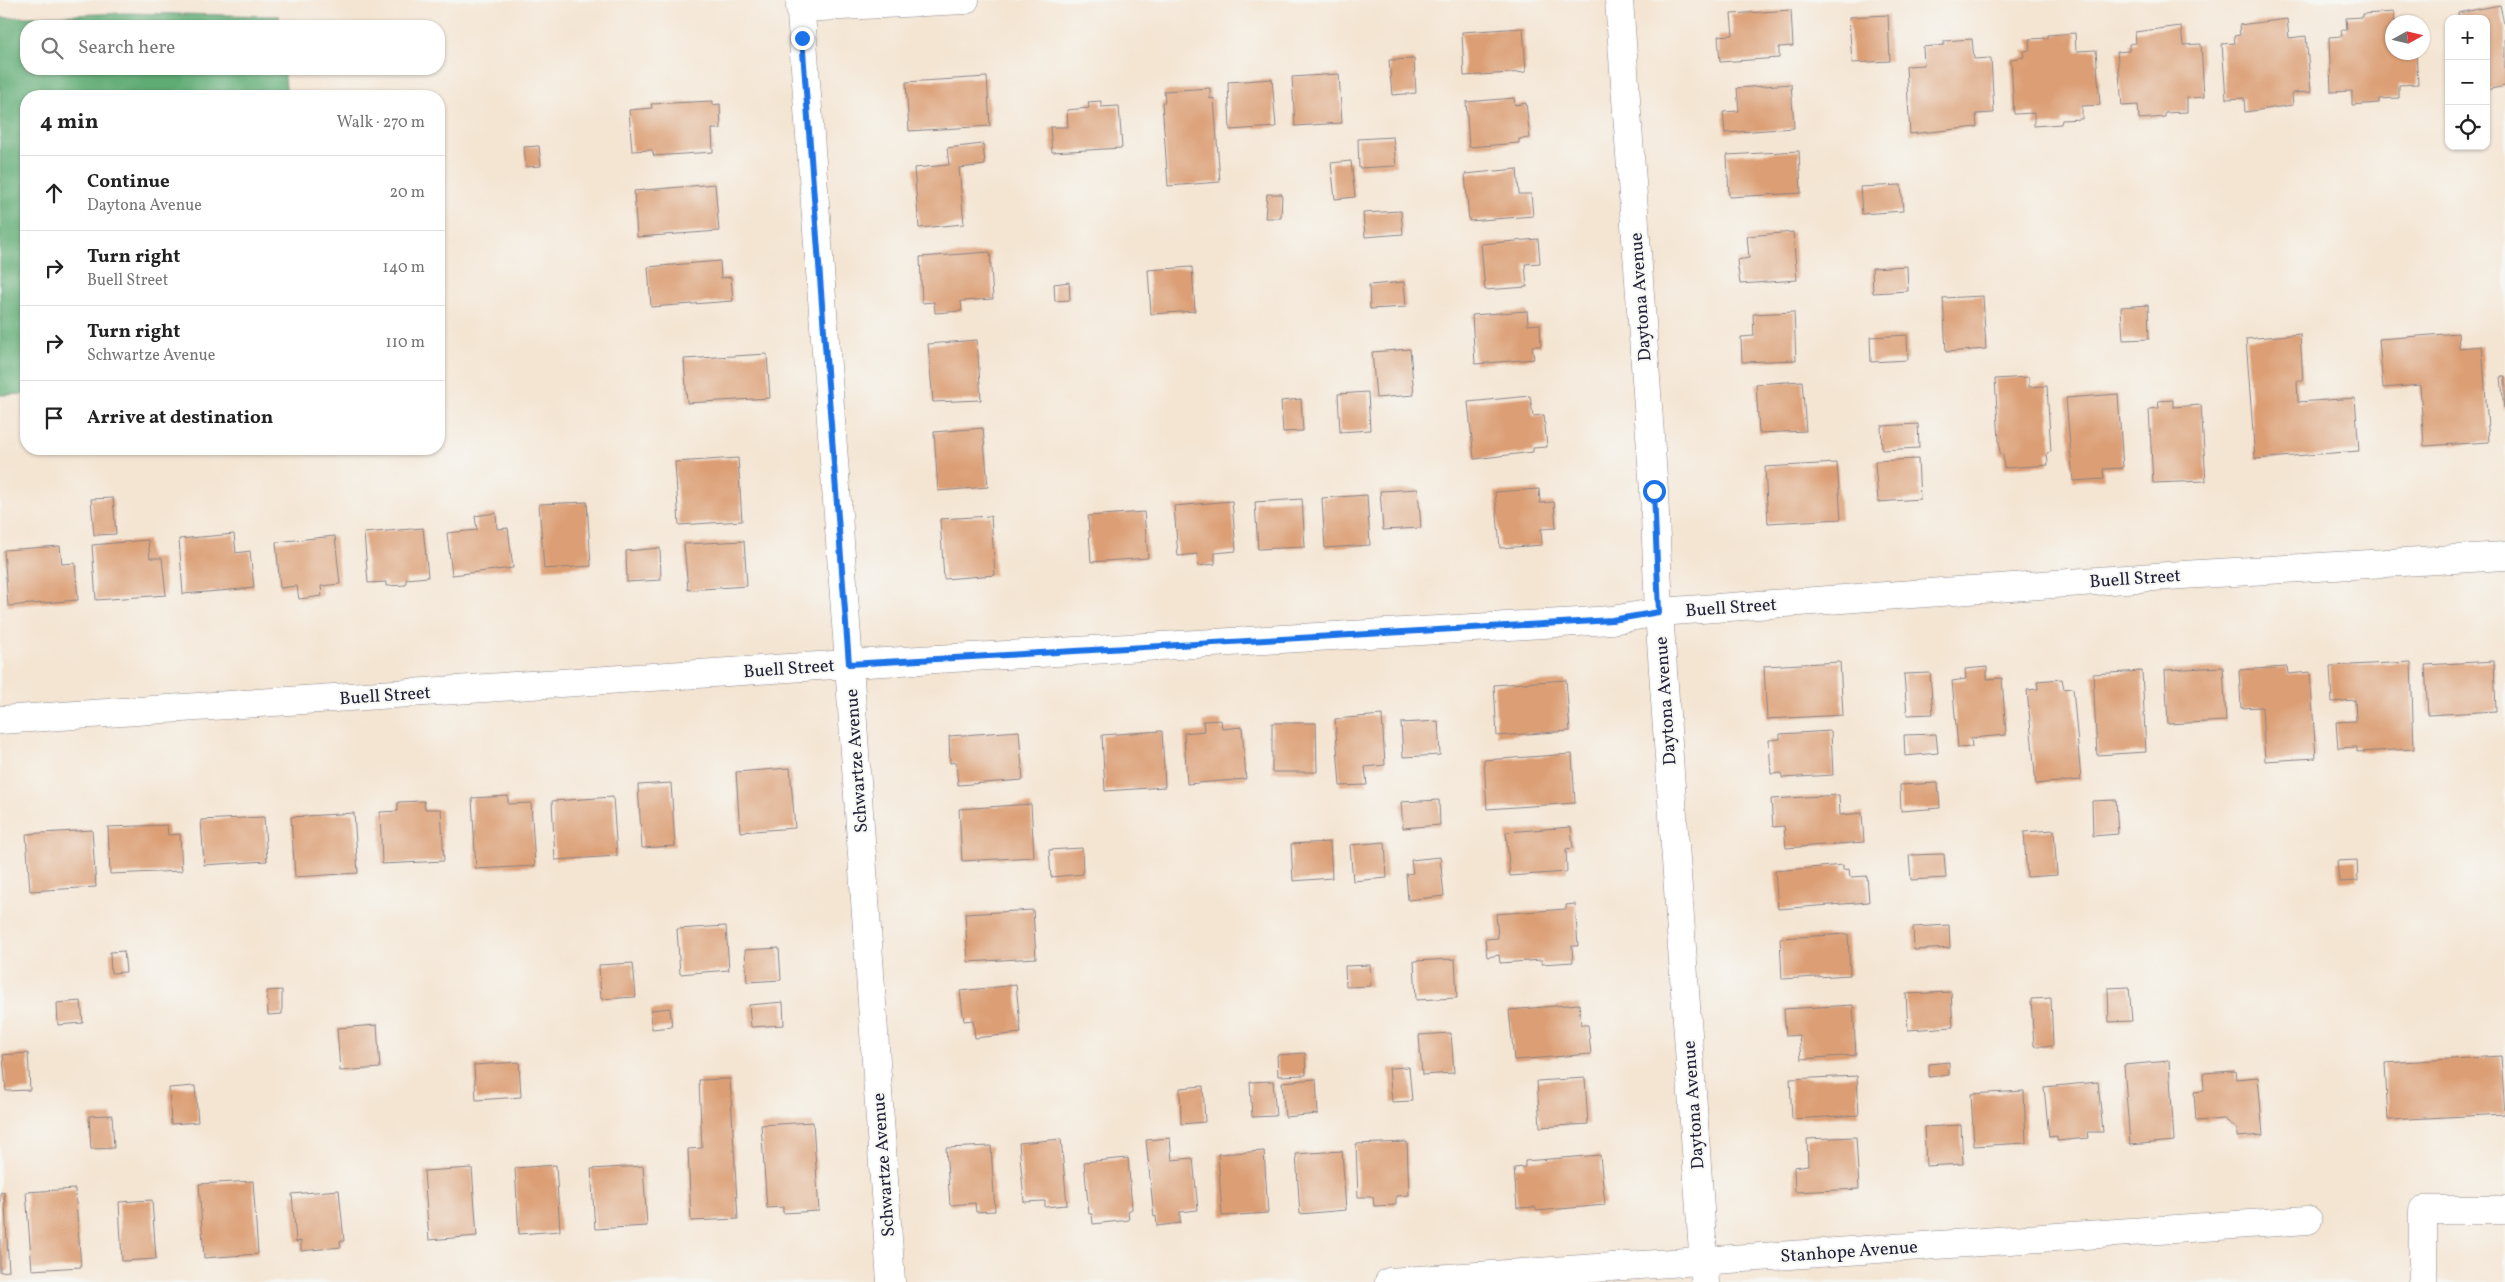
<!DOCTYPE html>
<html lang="en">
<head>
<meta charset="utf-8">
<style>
	:root { --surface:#fff; --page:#f2f2f2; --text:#222; --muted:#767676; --line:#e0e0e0 }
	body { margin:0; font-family:Vollkorn,serif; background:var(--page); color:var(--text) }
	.controls { position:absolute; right:15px; top:15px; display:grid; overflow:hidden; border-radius:10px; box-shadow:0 1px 4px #0004 }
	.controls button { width:45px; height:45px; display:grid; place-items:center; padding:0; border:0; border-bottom:1px solid var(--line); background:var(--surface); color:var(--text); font:25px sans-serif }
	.compass { position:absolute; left:2385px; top:15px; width:45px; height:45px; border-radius:50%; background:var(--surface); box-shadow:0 1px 4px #0004; rotate:82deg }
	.stop { position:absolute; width:15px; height:15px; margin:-11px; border:4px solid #1a73e8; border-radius:50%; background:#fff }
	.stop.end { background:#1a73e8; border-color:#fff; box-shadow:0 1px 5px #0008 }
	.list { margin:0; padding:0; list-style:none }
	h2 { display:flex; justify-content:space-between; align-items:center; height:65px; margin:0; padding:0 20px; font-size:21px }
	h2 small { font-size:16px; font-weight:400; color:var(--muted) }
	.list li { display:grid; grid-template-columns:32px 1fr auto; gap:15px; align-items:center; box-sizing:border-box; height:75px; padding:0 20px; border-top:1px solid var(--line) }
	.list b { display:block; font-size:19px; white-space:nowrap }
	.list p { margin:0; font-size:16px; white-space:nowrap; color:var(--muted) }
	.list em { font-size:16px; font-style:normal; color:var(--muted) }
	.icon { flex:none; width:28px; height:28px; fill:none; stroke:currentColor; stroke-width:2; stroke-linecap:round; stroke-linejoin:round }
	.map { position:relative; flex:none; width:2505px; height:1282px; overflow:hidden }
	.search { position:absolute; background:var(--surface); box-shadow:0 1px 4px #0004; left:20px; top:20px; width:425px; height:55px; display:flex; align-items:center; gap:12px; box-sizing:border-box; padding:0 18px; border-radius:20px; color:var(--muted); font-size:19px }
	.panel { position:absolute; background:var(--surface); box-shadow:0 1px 4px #0004; left:20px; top:90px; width:425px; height:365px; border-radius:20px }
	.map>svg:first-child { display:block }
</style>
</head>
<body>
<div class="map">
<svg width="2505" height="1282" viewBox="0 0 2505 1282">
	<rect width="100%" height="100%" fill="#f6f6f2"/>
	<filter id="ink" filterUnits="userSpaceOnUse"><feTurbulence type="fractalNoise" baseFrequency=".02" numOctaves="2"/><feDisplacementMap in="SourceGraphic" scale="10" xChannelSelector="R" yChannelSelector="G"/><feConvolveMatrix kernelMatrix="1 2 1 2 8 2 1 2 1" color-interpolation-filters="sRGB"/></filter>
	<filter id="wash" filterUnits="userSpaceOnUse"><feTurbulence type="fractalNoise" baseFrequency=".0096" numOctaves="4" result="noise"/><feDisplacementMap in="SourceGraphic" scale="20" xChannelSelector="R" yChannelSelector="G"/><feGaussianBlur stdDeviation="1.12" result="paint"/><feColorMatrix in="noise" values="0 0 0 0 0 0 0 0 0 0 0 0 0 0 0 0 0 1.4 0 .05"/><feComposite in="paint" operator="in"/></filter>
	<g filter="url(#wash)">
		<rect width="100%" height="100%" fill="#f4e5d3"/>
		<polygon fill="#61ac75" stroke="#426758" points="123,13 279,16 280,26 26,26 26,69 284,69 287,96 26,96 26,394 0,395 0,18"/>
		<g id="blocks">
			<g fill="#dc9f75">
				<polygon points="2500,5 2505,29 2505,86 2486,90 2486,19 2459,19 2458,13"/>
				<polygon points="1791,10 1793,46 1779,47 1779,58 1720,62 1718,36 1733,35 1731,14"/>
				<polygon points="2394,12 2392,52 2416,52 2418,84 2399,85 2399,98 2379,99 2379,103 2352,105 2352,91 2331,92 2329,37 2342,36 2341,30 2347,30 2346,18 2363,17 2363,14"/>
				<polygon points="1888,15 1890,61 1852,63 1849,17"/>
				<polygon points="2287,19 2289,38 2306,36 2311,92 2292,93 2293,105 2245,112 2244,98 2226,99 2222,44 2235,43 2234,36 2240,35 2239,25"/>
				<polygon points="2181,26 2183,45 2201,44 2204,97 2187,98 2187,112 2165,113 2165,117 2139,119 2138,105 2122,106 2117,52 2129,51 2129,44 2136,43 2135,32"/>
				<polygon points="1523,28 1526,72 1464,76 1462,32"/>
				<polygon points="2075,33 2076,51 2096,50 2100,105 2082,106 2082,119 2062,120 2061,124 2034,126 2034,113 2014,114 2011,59 2024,57 2023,51 2030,50 2029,39 2048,38 2048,35"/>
				<polygon points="1972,39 1974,59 1991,58 1994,113 1976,114 1977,127 1910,134 1906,66 1924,65 1923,47 1944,45 1944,41"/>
				<polygon points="1414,59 1416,93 1392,95 1389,60"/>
				<polygon points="1339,74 1342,123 1295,126 1292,77"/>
				<polygon points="987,77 990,126 909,131 906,82"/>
				<polygon points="1272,79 1276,127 1230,130 1228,82"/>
				<polygon points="1791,84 1794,128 1725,133 1723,112 1739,111 1737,88"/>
				<polygon points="1210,88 1210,99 1214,98 1220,182 1168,186 1162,102 1165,102 1164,91"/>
				<polygon points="1514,98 1515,105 1526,103 1530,138 1519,139 1519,143 1469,147 1466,102"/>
				<polygon points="713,101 713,105 720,104 721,129 712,129 713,152 654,156 652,150 632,151 629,110 652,108 651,104"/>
				<polygon points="1101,101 1101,107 1119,106 1122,148 1052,152 1050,127 1068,127 1067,110 1089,108 1088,102"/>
				<polygon points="1393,137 1396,166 1359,168 1358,139"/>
				<polygon points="983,144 985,165 959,168 964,224 919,228 914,168 949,165 947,148"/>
				<polygon points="539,146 541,166 526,167 524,147"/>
				<polygon points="1799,151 1801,193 1729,197 1727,155"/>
				<polygon points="1351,161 1355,197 1335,199 1331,163"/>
				<polygon points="1517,169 1519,194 1531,194 1533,216 1469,221 1465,174"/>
				<polygon points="715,184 719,231 637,237 634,191"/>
				<polygon points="1901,185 1903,211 1862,214 1860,187"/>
				<polygon points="1267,194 1282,194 1281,218 1265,218"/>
				<polygon points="1401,211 1403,234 1365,237 1363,213"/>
				<polygon points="1793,232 1797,280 1740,284 1737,260 1749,258 1747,236"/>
				<polygon points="1538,239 1540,263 1525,264 1527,287 1485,290 1481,244"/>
				<polygon points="990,252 993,299 961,301 962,311 935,313 934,302 922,303 920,257"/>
				<polygon points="720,261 721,278 731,277 733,301 651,307 648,267"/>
				<polygon points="1907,266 1908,291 1873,293 1872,268"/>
				<polygon points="1192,267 1195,311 1151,314 1148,270"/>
				<polygon points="1069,282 1070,300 1055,301 1054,284"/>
				<polygon points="1404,282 1406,307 1370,309 1369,285"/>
				<polygon points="1983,296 1986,349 1946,352 1943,298"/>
				<polygon points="2148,305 2149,339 2123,340 2121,307"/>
				<polygon points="1527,311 1528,325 1540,324 1541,346 1532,346 1534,359 1475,364 1472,315"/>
				<polygon points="1794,312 1796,360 1742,362 1741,337 1754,336 1753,314"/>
				<polygon points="2458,333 2459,348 2482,346 2489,442 2424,446 2420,385 2383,388 2379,339"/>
				<polygon points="2300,334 2303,381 2297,381 2298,402 2355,398 2359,451 2255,459 2246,339"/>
				<polygon points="1907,335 1908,360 1871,362 1870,337"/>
				<polygon points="977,340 981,400 933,402 928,344"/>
				<polygon points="1410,349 1414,395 1376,398 1372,352"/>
				<polygon points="767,354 770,398 687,403 684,359"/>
				<polygon points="2501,376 2505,376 2505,410 2504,410"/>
				<polygon points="2029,377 2029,387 2047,386 2051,452 2047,453 2048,465 2004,468 2003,454 2000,455 1995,379"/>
				<polygon points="1802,381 1806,431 1759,433 1756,384"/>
				<polygon points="1368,392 1370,430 1340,432 1338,394"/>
				<polygon points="2118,394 2123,468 2103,469 2104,479 2073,481 2066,398"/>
				<polygon points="1530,396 1533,416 1544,415 1547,447 1533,448 1533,452 1474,459 1468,402"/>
				<polygon points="1301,399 1303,431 1283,432 1281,401"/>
				<polygon points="2173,400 2173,407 2201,405 2206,481 2153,483 2149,409 2159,408 2158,401"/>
				<polygon points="1918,424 1919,448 1882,450 1881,426"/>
				<polygon points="983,428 988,487 938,491 934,432"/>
				<polygon points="738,458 742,521 679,525 675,462"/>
				<polygon points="1918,459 1920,499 1878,502 1875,461"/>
				<polygon points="1837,463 1841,519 1768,523 1765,467"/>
				<polygon points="1418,489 1421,528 1383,530 1380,491"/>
				<polygon points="1539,489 1540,503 1554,502 1556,528 1541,529 1542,545 1500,548 1495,492"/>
				<polygon points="1367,495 1370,545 1325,548 1322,498"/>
				<polygon points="113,498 116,534 94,535 91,499"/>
				<polygon points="1302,499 1305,547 1258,549 1255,502"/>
				<polygon points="1232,501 1236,551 1215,553 1215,564 1198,566 1197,554 1178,556 1174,506"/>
				<polygon points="587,502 591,566 544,569 539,504"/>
				<polygon points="1144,512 1148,558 1091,562 1088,516"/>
				<polygon points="496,513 497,529 508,528 513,568 452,575 447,533 477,530 475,516"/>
				<polygon points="991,516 995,575 944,579 940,519"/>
				<polygon points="423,528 428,577 406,579 406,585 386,586 386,582 368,583 364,533"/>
				<polygon points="234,534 236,553 250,551 254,588 183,594 179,539"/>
				<polygon points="335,536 340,584 321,586 322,596 299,599 297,586 280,588 276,542"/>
				<polygon points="148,540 150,558 162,558 166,595 96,600 92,545"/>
				<polygon points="744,541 747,586 688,590 684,544"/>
				<polygon points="60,546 62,564 75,563 78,600 8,606 4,550"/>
				<polygon points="660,548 661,580 627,582 626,551"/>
				<polygon points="2494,661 2496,711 2428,715 2425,665"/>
				<polygon points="1840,662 1843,715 1767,719 1764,666"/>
				<polygon points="2411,662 2414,749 2357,752 2357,747 2338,748 2336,722 2356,721 2355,700 2332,702 2330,666"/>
				<polygon points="1987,667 1987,679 2002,678 2006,735 1971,738 1972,747 1958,748 1952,681 1966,679 1965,669"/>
				<polygon points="2223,667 2226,721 2168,724 2165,670"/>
				<polygon points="2287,667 2288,674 2310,672 2316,758 2265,761 2262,707 2241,708 2239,670"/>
				<polygon points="2142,671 2146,752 2097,755 2093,674"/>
				<polygon points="1930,673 1933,714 1907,715 1904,674"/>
				<polygon points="2062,679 2064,689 2073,688 2081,780 2036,784 2027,690 2038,689 2037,681"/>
				<polygon points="1566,680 1570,731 1497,736 1494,685"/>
				<polygon points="1382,715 1385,765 1365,767 1367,785 1340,786 1335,719"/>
				<polygon points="1221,720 1222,729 1242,727 1246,779 1187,784 1184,733 1204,731 1203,721"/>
				<polygon points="1438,721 1440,755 1403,757 1401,723"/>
				<polygon points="1272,723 1316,723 1317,772 1272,772"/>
				<polygon points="1019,731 1023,780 958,785 956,762 950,763 949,736"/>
				<polygon points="1162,731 1165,787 1105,791 1102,735"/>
				<polygon points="1831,731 1833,775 1782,778 1782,773 1771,774 1769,740 1780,739 1780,734"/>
				<polygon points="1936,734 1938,753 1905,756 1904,735"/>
				<polygon points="1572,754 1575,803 1487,809 1484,760"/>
				<polygon points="790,768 795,828 740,832 736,772"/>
				<polygon points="671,783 675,846 642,848 638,785"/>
				<polygon points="1938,783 1940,808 1901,811 1900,785"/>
				<polygon points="1839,795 1840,815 1862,813 1864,842 1786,848 1784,826 1773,827 1771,799"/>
				<polygon points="508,796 508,804 531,803 535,866 476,869 472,798"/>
				<polygon points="613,797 617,856 555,860 552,801"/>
				<polygon points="1439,800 1440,825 1403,828 1401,802"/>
				<polygon points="2116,800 2118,834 2093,836 2092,801"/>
				<polygon points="424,801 425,809 441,809 444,861 382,864 380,812 398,811 398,802"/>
				<polygon points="1031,804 1034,857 962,861 959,809"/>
				<polygon points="354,813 358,873 295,877 291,817"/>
				<polygon points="264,817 267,861 204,865 201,820"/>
				<polygon points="167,825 168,835 180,834 182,871 110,874 108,827"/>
				<polygon points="1571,827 1573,848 1566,849 1567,872 1510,876 1506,832"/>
				<polygon points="92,830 96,887 30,891 26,834"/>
				<polygon points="2054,830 2057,875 2027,877 2024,832"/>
				<polygon points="1330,842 1332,878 1293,881 1291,844"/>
				<polygon points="1385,842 1387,878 1353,881 1350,845"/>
				<polygon points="1082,848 1083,874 1051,877 1049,850"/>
				<polygon points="1944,854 1946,878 1911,880 1909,855"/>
				<polygon points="1440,857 1444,896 1408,900 1406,874 1413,873 1411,860"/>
				<polygon points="2357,860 2358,881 2339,882 2337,861"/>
				<polygon points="1843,865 1843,870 1849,869 1850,877 1867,876 1869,902 1778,909 1775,871"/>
				<polygon points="1575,904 1578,946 1572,946 1573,962 1542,964 1542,960 1500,963 1499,955 1487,957 1485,939 1498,938 1496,914 1566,909 1566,905"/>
				<polygon points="1033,910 1036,958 968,962 965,914"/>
				<polygon points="1949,925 1950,948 1914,950 1913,927"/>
				<polygon points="726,926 729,970 680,974 677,929"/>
				<polygon points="1848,934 1850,975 1782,979 1780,938"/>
				<polygon points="779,948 781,980 747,982 745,950"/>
				<polygon points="124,951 126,972 111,973 110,952"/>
				<polygon points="1455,959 1457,998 1416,1000 1414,961"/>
				<polygon points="633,963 636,997 601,999 599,965"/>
				<polygon points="1370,965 1371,986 1346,987 1345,966"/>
				<polygon points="1016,985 1021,1033 975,1038 973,1020 964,1021 960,991"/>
				<polygon points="2129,987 2132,1021 2109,1022 2108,988"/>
				<polygon points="282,990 282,1014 268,1015 267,991"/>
				<polygon points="1951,992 1953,1027 1908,1030 1906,994"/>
				<polygon points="2051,998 2053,1046 2034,1046 2031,999"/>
				<polygon points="81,1001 83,1023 58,1025 57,1003"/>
				<polygon points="783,1002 784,1025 751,1027 749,1005"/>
				<polygon points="1579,1004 1581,1025 1588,1025 1591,1054 1514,1060 1509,1010"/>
				<polygon points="1853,1005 1856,1055 1801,1059 1799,1035 1786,1036 1784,1009"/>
				<polygon points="670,1008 672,1027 652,1029 651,1010"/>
				<polygon points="377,1025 380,1068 340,1071 337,1028"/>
				<polygon points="1451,1033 1454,1073 1422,1075 1419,1035"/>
				<polygon points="28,1053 30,1090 6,1091 3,1055"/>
				<polygon points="1305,1053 1306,1075 1278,1076 1277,1055"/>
				<polygon points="2501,1056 2505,1114 2388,1120 2385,1063"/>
				<polygon points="2169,1061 2174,1141 2130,1145 2124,1065"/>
				<polygon points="519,1062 521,1097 476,1100 474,1065"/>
				<polygon points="1949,1062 1949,1075 1929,1077 1929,1064"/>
				<polygon points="1409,1067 1412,1101 1392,1102 1389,1068"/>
				<polygon points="2235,1071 2236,1079 2258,1077 2263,1135 2237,1137 2237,1128 2224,1119 2196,1121 2194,1092 2204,1091 2203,1073"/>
				<polygon points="1857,1076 1859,1115 1792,1119 1790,1079"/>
				<polygon points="1585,1078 1588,1124 1540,1127 1537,1081"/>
				<polygon points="730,1079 738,1219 691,1221 688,1149 702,1148 699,1080"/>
				<polygon points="1316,1079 1318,1114 1285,1117 1282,1082"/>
				<polygon points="1273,1081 1276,1116 1252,1117 1250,1082"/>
				<polygon points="2098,1082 2103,1132 2087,1132 2088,1138 2057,1141 2057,1136 2049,1137 2044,1087"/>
				<polygon points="195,1086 198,1122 171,1124 169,1088"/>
				<polygon points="1203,1086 1205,1122 1181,1124 1180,1088"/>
				<polygon points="2024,1091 2026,1143 1974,1146 1971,1094"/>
				<polygon points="112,1115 114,1148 91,1149 89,1116"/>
				<polygon points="813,1122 819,1211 783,1213 783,1207 767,1208 761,1125"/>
				<polygon points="1961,1125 1963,1164 1926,1166 1924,1127"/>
				<polygon points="1856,1137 1859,1189 1795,1192 1794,1167 1808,1165 1807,1139"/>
				<polygon points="1170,1138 1172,1160 1193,1158 1198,1210 1180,1212 1180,1223 1157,1226 1156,1216 1154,1217 1146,1140"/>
				<polygon points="1061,1139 1067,1205 1045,1207 1045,1201 1024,1202 1019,1143"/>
				<polygon points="1407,1142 1409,1195 1396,1196 1396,1205 1374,1206 1373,1197 1358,1197 1356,1144"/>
				<polygon points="991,1146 995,1211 976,1212 975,1203 950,1205 946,1148"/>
				<polygon points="1264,1151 1268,1213 1222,1216 1218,1154"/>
				<polygon points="1342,1151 1346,1210 1300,1214 1296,1154"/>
				<polygon points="1600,1155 1605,1205 1537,1211 1535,1207 1517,1208 1514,1168 1525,1167 1525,1161"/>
				<polygon points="1128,1158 1132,1209 1128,1211 1129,1220 1093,1224 1092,1214 1089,1214 1084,1162"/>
				<polygon points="556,1165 560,1231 519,1234 515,1168"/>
				<polygon points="643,1166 647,1226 595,1229 591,1169"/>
				<polygon points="472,1168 477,1236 429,1240 424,1171"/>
				<polygon points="253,1181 258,1254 204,1258 199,1184"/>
				<polygon points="75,1189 81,1267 32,1270 26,1192"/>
				<polygon points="339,1190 344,1241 340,1241 341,1247 301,1251 301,1241 296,1242 292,1194"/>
				<polygon points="4,1192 9,1271 0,1272 0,1193"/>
				<polygon points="152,1200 156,1259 122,1261 119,1202"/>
			</g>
		</g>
	</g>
	<g filter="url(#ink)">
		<use href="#blocks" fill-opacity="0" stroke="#8b8487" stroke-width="1"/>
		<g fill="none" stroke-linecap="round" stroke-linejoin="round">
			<defs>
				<g id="minor">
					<polyline points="800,0 849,664 891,1282"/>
					<polyline points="1619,0 1654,491 1659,612 1705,1282"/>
					<polyline points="800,8 965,0"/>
					<polyline points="0,720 849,664 1612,620 1659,612 2182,575 2505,556"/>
					<polyline points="1389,1282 2308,1220"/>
					<polyline points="2423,1282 2423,1210 2505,1210"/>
				</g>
			</defs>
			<use href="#minor" stroke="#8b8487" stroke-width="29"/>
			<use href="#minor" stroke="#fff" stroke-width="28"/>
		</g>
	</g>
	<g fill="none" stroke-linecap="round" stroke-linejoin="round" filter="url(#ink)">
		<polyline stroke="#1a73e8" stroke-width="6" points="802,38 849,664 1612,620 1659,612 1654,491"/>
	</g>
	<g text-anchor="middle" stroke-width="4" stroke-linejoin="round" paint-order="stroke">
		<g font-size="18" fill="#22223b" stroke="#f6f6f2">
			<text transform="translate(1640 297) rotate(-94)" y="6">Daytona Avenue</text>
			<text transform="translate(2135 578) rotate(-4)" y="6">Buell Street</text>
			<text transform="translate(1731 607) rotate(-4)" y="6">Buell Street</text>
			<text transform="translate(789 668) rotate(-4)" y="6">Buell Street</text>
			<text transform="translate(385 695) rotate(-4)" y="6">Buell Street</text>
			<text transform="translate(1665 701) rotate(-94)" y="6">Daytona Avenue</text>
			<text transform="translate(856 761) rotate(-94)" y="6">Schwartze Avenue</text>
			<text transform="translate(1693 1105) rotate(-94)" y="6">Daytona Avenue</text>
			<text transform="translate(883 1165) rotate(-94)" y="6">Schwartze Avenue</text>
			<text transform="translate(1849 1251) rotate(-4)" y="6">Stanhope Avenue</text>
		</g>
	</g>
</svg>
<div class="controls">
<button>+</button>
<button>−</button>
<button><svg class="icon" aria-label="locate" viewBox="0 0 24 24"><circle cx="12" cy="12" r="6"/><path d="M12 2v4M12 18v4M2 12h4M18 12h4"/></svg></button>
</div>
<svg class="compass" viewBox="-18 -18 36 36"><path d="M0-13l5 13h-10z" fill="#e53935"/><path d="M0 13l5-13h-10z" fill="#767676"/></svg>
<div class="stop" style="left:1654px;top:491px"></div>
<div class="stop end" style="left:802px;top:38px"></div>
<div class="search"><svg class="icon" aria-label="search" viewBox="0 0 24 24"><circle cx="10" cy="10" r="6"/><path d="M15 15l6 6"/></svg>Search here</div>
<section class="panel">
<h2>4 min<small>Walk · 270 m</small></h2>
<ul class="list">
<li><svg class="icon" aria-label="ahead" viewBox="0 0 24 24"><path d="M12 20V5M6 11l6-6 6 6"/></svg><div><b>Continue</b><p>Daytona Avenue</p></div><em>20 m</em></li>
<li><svg class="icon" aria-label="right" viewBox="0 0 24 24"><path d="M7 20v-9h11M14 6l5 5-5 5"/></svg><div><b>Turn right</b><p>Buell Street</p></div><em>140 m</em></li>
<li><svg class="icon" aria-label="right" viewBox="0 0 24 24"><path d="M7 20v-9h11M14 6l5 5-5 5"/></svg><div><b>Turn right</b><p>Schwartze Avenue</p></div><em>110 m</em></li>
<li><svg class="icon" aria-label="arrive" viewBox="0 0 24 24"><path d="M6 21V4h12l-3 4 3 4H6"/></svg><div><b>Arrive at destination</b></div></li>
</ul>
</section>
</div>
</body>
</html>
